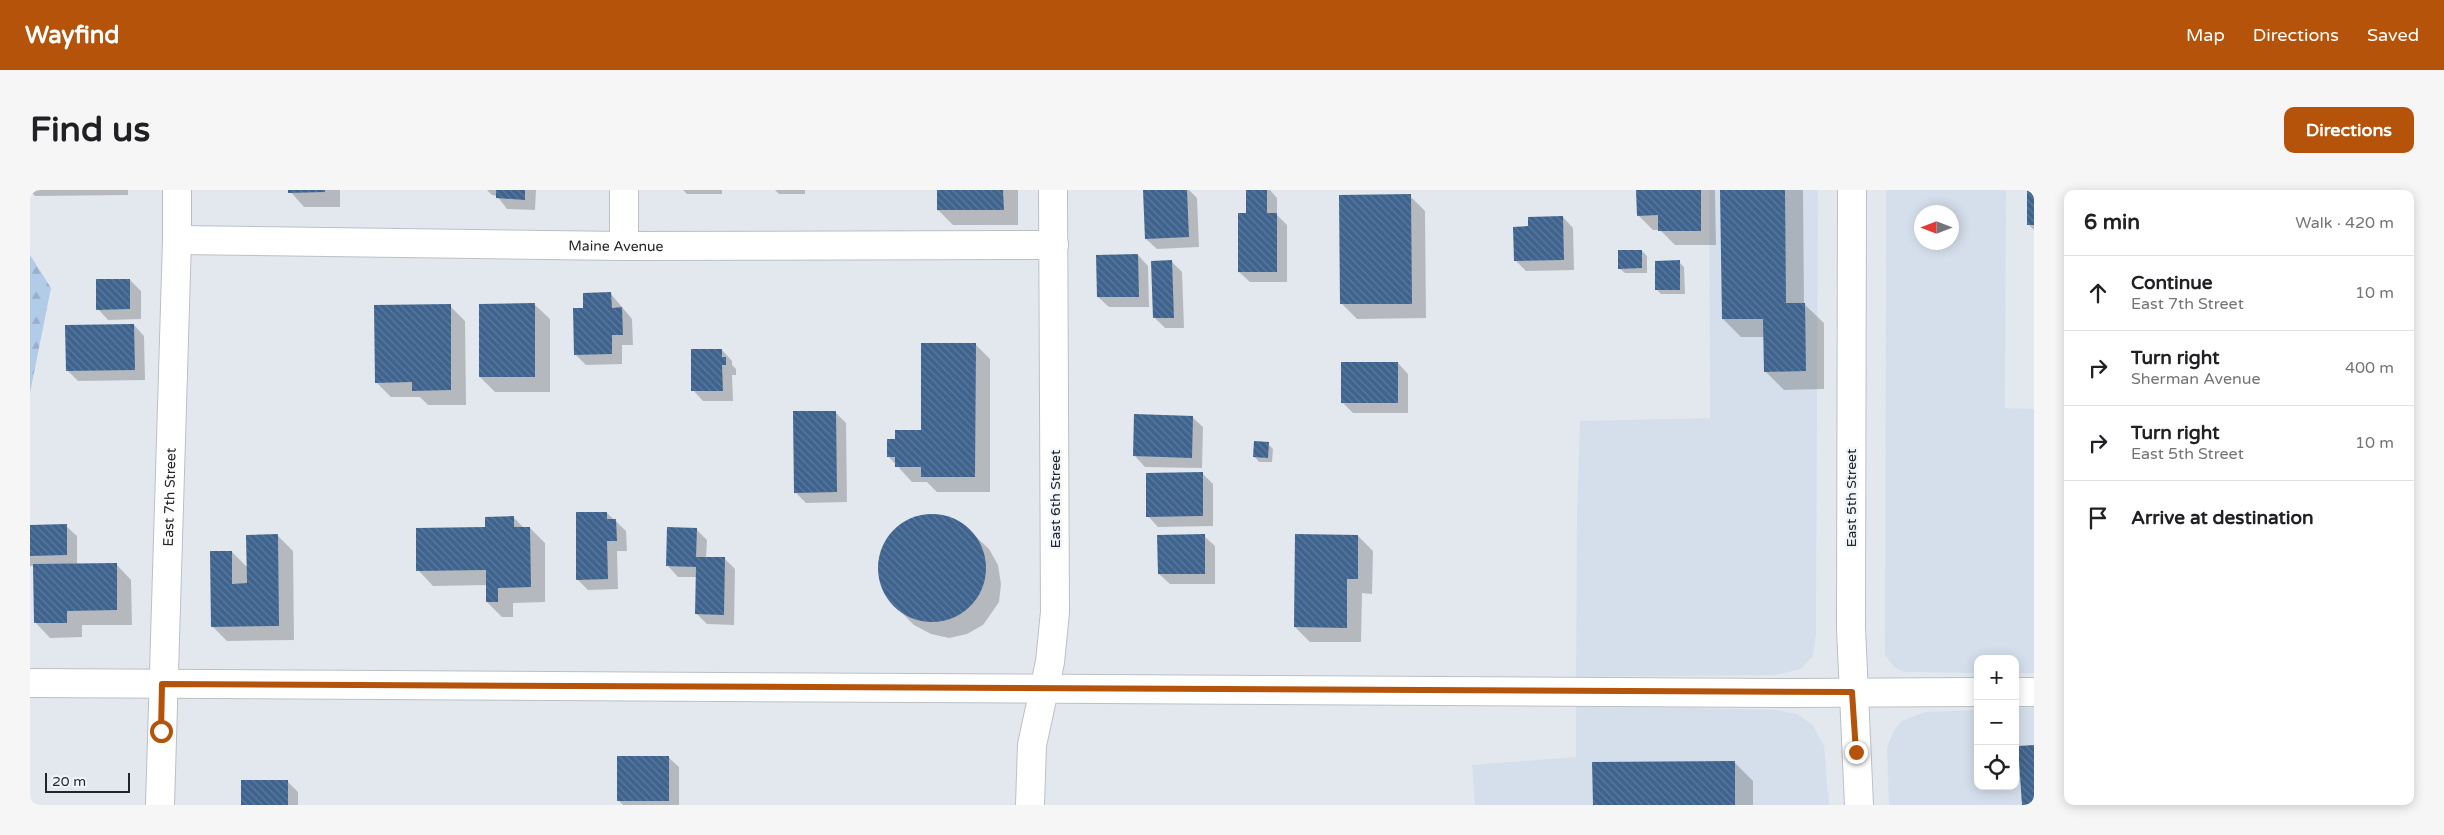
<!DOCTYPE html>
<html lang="en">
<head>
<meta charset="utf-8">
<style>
	:root { --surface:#fff; --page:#f6f6f6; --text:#202124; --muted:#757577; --line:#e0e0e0; --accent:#b45309 }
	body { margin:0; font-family:"Varela Round",sans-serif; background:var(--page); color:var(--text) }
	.controls { position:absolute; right:15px; bottom:15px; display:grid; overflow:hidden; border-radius:10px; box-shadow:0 2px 12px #0003 }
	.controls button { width:45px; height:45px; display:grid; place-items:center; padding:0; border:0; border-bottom:1px solid var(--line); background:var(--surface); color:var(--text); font:25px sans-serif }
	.compass { position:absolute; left:1884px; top:15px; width:45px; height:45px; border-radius:50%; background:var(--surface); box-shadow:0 2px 12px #0003; rotate:270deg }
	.scale { position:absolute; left:15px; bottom:12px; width:85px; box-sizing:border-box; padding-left:5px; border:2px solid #232527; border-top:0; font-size:14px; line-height:18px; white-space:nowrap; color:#232527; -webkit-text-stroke:4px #f0f5fc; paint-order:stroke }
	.stop { position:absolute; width:15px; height:15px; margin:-11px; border:4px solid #b45309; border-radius:50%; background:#fff }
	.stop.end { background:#b45309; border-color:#fff; box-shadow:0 1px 5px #0008 }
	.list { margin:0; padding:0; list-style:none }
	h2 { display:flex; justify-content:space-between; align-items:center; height:65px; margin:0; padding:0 20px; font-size:21px }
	h2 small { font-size:16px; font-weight:400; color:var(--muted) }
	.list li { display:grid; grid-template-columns:32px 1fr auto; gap:15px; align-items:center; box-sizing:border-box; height:75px; padding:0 20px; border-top:1px solid var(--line) }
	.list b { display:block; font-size:19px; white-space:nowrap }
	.list p { margin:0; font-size:16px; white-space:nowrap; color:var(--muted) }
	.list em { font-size:16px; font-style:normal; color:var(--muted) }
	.icon { flex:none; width:28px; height:28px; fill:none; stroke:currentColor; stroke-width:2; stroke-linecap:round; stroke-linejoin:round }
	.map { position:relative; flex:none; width:2004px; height:615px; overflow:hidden; border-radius:10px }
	header { display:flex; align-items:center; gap:30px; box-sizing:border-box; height:70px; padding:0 25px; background:var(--accent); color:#fff }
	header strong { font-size:24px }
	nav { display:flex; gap:28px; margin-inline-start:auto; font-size:18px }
	.intro { display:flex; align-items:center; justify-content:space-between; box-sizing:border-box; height:120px; padding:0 30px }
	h1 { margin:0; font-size:35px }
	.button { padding:12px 22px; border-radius:10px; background:var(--accent); color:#fff; font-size:18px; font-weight:700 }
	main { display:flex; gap:30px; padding:0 30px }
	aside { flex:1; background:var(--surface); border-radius:10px; box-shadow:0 2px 12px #0003 }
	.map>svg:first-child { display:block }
</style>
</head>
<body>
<header>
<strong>Wayfind</strong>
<nav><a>Map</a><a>Directions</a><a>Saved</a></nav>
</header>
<div class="intro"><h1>Find us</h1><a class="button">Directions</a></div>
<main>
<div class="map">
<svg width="2004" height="615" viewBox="0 0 2004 615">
	<defs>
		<pattern id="forest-firs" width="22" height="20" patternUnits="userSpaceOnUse" patternTransform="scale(1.25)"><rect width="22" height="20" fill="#b2cbe9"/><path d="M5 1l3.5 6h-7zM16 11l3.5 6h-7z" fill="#99aec8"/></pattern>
		<pattern id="building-back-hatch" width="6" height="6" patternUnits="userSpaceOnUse" patternTransform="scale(1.25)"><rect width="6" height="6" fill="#3e638e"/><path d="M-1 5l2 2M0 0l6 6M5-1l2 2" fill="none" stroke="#5e7a9a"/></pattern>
	</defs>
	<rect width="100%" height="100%" fill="#e3e8ee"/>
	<g fill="#d5dfec" fill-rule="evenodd">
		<polygon points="1679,0 1788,0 1786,444 1783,466 1771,479 1746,485 1546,487 1547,326 1550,231 1680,228"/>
		<path d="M1856 0H1976L1975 218 2004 219V483H1985V469H1948V483L1874 482 1864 477 1855 465ZM1922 22V52H1892V22Z"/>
		<polygon points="1546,515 1746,520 1767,524 1783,535 1794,556 1799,615 1445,615 1442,575 1546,567"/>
		<polygon points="2004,517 2004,615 1859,615 1857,558 1864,540 1872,531 1895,522 1948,520 1948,596 1985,596 1985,518"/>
	</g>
	<polygon fill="url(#forest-firs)" points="0,65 21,98 0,203"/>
	<g fill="#0003">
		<polygon points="0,0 98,0 98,5 5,6"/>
		<polygon points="259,0 310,0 310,17 274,17"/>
		<polygon points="457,0 506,0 505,20 477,19 467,6 462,5"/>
		<polygon points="653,0 692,0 692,4 657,4"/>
		<polygon points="745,0 775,0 775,4 749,4"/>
		<polygon points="908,0 988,0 988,35 923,35 908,20"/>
		<polygon points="1114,0 1159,0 1167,8 1169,57 1127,59 1116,49"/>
		<polygon points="1218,0 1240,0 1247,8 1247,25 1257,35 1257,92 1220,92 1209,82 1218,25"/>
		<polygon points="1608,0 1685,0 1686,55 1645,55 1630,40 1623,40 1608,25"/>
		<polygon points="1692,0 1773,0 1774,114 1794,133 1794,199 1754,200 1735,181 1735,147 1711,147 1693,129"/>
		<polygon points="1998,0 2004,0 2004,40 1998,34"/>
		<polygon points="1380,6 1395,21 1396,128 1327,129 1311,113"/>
		<polygon points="1533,27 1543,38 1544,80 1496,81 1485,70 1499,38"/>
		<polygon points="1612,61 1617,66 1617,83 1595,83 1589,78"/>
		<polygon points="1108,65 1118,76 1119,117 1079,117 1068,107"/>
		<polygon points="1142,72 1152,82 1154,138 1135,138 1125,128"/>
		<polygon points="1649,72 1654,77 1655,104 1631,104 1626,99"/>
		<polygon points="100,90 111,101 111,129 78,130 68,119"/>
		<polygon points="581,104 602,129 603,155 592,155 592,174 556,175 545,164 554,119"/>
		<polygon points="504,114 520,129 520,202 465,202 450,187"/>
		<polygon points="420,116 435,131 436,215 398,215 390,207 361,207 346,192"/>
		<polygon points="104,135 114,146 115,190 48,191 37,180"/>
		<polygon points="945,154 960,169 960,302 907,302 897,292 882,292 858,266 867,250 892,241"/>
		<polygon points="692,160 702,171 702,175 706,179 706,185 702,185 703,211 673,211 663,200"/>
		<polygon points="1368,173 1378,184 1378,223 1323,223 1312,212"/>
		<polygon points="805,222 816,233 817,312 776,313 765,302"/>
		<polygon points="1162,227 1173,237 1172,278 1115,277 1105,266"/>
		<polygon points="1238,254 1243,259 1242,272 1229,272 1224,266"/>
		<polygon points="1172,283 1183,294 1183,336 1128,337 1118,326"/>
		<polygon points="577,323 596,341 597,361 587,361 588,399 558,400 547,389"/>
		<polygon points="902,325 920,328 943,344 959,359 968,375 971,394 969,412 953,435 937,444 919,448 901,444 884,435 869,420 852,397 849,379 852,360 861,344 884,328"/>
		<polygon points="483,327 494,338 500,338 515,353 515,412 483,413 483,427 472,427 457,412 457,395 403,396 388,380"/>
		<polygon points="0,336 36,336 47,346 47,375 86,374 101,390 102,435 52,435 52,447 20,448 5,432 4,376 0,376"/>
		<polygon points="666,339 677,350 676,368 694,368 705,379 704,435 677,434 666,423 667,387 648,387 638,376"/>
		<polygon points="248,346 263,361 264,450 197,451 182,436 202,362 218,378"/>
		<polygon points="1174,346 1185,356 1185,394 1140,394 1129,384"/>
		<polygon points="1328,346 1343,361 1342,404 1332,403 1331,452 1280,452 1265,437"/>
		<polygon points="638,567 649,577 649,615 593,615 588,610"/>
		<polygon points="1704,572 1723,591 1723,615 1564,615"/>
		<polygon points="257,591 268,602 268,615 212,615"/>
	</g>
	<g fill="url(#building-back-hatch)">
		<polygon points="258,0 295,0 295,2 258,3"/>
		<polygon points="466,0 495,0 495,10 466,8"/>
		<polygon points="907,0 973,0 974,20 907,20"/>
		<polygon points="1113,0 1157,0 1159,47 1115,49"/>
		<polygon points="1216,0 1237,0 1237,23 1247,23 1247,82 1208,82 1208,23 1216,23"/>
		<polygon points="1606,0 1671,0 1671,41 1628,41 1628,25 1607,26"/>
		<polygon points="1690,0 1755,0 1756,113 1775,113 1776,181 1734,182 1733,129 1692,129"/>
		<rect x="1997" y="0" width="7" height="35"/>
		<polygon points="1381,4 1382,114 1310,114 1309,5"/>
		<polygon points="1533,26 1534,70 1484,71 1483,37 1498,36 1498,27"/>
		<polygon points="1588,60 1612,60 1612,78 1588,79"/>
		<polygon points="1108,64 1109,107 1067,107 1066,65"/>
		<polygon points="1142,70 1144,128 1123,128 1121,71"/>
		<polygon points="1650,70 1650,100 1625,100 1625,71"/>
		<polygon points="66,89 100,89 100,119 66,120"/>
		<polygon points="581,102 582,118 592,117 593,145 582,145 582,164 544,165 543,118 553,118 553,103"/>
		<polygon points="505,113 505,187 449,187 449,114"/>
		<polygon points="421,114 421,200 382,201 382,192 345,193 344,115"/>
		<polygon points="104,134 105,180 36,181 35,135"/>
		<polygon points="891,153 946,153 945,287 891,287 891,277 865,277 865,267 857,267 857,249 865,249 865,240 891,240"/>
		<polygon points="661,159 692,159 692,167 696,167 696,175 692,175 693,201 661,201"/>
		<rect x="1311" y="172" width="57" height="41"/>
		<polygon points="763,221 806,221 807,302 764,303"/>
		<polygon points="1104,224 1163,226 1162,268 1103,266"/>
		<polygon points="1224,251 1239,252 1238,268 1223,267"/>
		<polygon points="1173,282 1173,326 1116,327 1116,283"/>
		<polygon points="546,322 577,322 577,329 586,329 587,351 577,351 578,389 546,390"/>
		<circle cx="902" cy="378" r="54"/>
		<polygon points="484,326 484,337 500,337 501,397 468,398 468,412 456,412 456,380 386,381 386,338 455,337 455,327"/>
		<polygon points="37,334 37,365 0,366 0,335"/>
		<polygon points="637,337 667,338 666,367 695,367 694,425 665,424 666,377 636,376"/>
		<polygon points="248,344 249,436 181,437 180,361 202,361 202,394 217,393 216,345"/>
		<polygon points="1175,344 1175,384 1128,384 1127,345"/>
		<polygon points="1265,344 1328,345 1328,389 1317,389 1317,438 1264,437"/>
		<polygon points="87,373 87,420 37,421 37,433 4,433 3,374"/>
		<polygon points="2004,555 2004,615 1992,615 1988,556"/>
		<rect x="587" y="566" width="52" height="45"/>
		<polygon points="1705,571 1705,615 1563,615 1562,572"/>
		<rect x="211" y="590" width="47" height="25"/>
	</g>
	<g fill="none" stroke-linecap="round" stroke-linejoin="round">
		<defs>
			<g id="minor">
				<polyline points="594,0 594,56"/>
				<path id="s1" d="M147 50 594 56 1024 55"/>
				<polyline points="0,493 1764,503 1948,502"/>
				<polyline points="1985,502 2004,502"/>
				<path id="s2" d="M130 615 147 50V0"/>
				<polyline points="1000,615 1002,555 1020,472 1025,422 1023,0"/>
			</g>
			<polyline id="major" points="1822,0 1821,438 1829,615"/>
		</defs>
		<use href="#minor" stroke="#bbc0c6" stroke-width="30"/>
		<use href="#major" stroke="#bbc0c6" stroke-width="30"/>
		<use href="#minor" stroke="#fff" stroke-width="28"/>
		<use href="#major" stroke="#fff" stroke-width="28"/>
	</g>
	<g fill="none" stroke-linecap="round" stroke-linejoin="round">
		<polyline stroke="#b45309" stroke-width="6" points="131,541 132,494 1822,502 1826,562"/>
	</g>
	<g text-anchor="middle" stroke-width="5" stroke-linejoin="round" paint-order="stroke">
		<g font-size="14" fill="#232527" stroke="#f0f5fc">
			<text dy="5" stroke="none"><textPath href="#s1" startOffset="439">Maine Avenue</textPath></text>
			<text dy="5" stroke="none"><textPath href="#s2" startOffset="308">East 7th Street</textPath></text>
			<text transform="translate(1821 308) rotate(-90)" y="5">East 5th Street</text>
			<text transform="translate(1025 309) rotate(-90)" y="5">East 6th Street</text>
		</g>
	</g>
</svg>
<div class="controls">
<button>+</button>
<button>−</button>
<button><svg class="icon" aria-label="locate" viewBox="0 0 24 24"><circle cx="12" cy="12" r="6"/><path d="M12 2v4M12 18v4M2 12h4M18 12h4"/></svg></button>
</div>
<svg class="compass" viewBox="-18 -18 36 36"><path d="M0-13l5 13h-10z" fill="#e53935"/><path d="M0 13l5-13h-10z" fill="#757577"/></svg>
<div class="scale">20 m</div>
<div class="stop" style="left:131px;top:541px"></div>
<div class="stop end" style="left:1826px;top:562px"></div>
</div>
<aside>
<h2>6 min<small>Walk · 420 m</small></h2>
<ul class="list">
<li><svg class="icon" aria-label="ahead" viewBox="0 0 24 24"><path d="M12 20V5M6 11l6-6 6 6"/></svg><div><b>Continue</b><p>East 7th Street</p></div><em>10 m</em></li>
<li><svg class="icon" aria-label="right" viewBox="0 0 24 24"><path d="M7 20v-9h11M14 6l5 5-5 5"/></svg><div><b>Turn right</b><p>Sherman Avenue</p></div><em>400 m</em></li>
<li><svg class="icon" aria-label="right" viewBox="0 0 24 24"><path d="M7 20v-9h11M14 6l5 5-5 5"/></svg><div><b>Turn right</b><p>East 5th Street</p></div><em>10 m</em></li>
<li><svg class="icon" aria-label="arrive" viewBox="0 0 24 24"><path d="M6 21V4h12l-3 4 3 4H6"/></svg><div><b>Arrive at destination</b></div></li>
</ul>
</aside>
</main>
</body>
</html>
